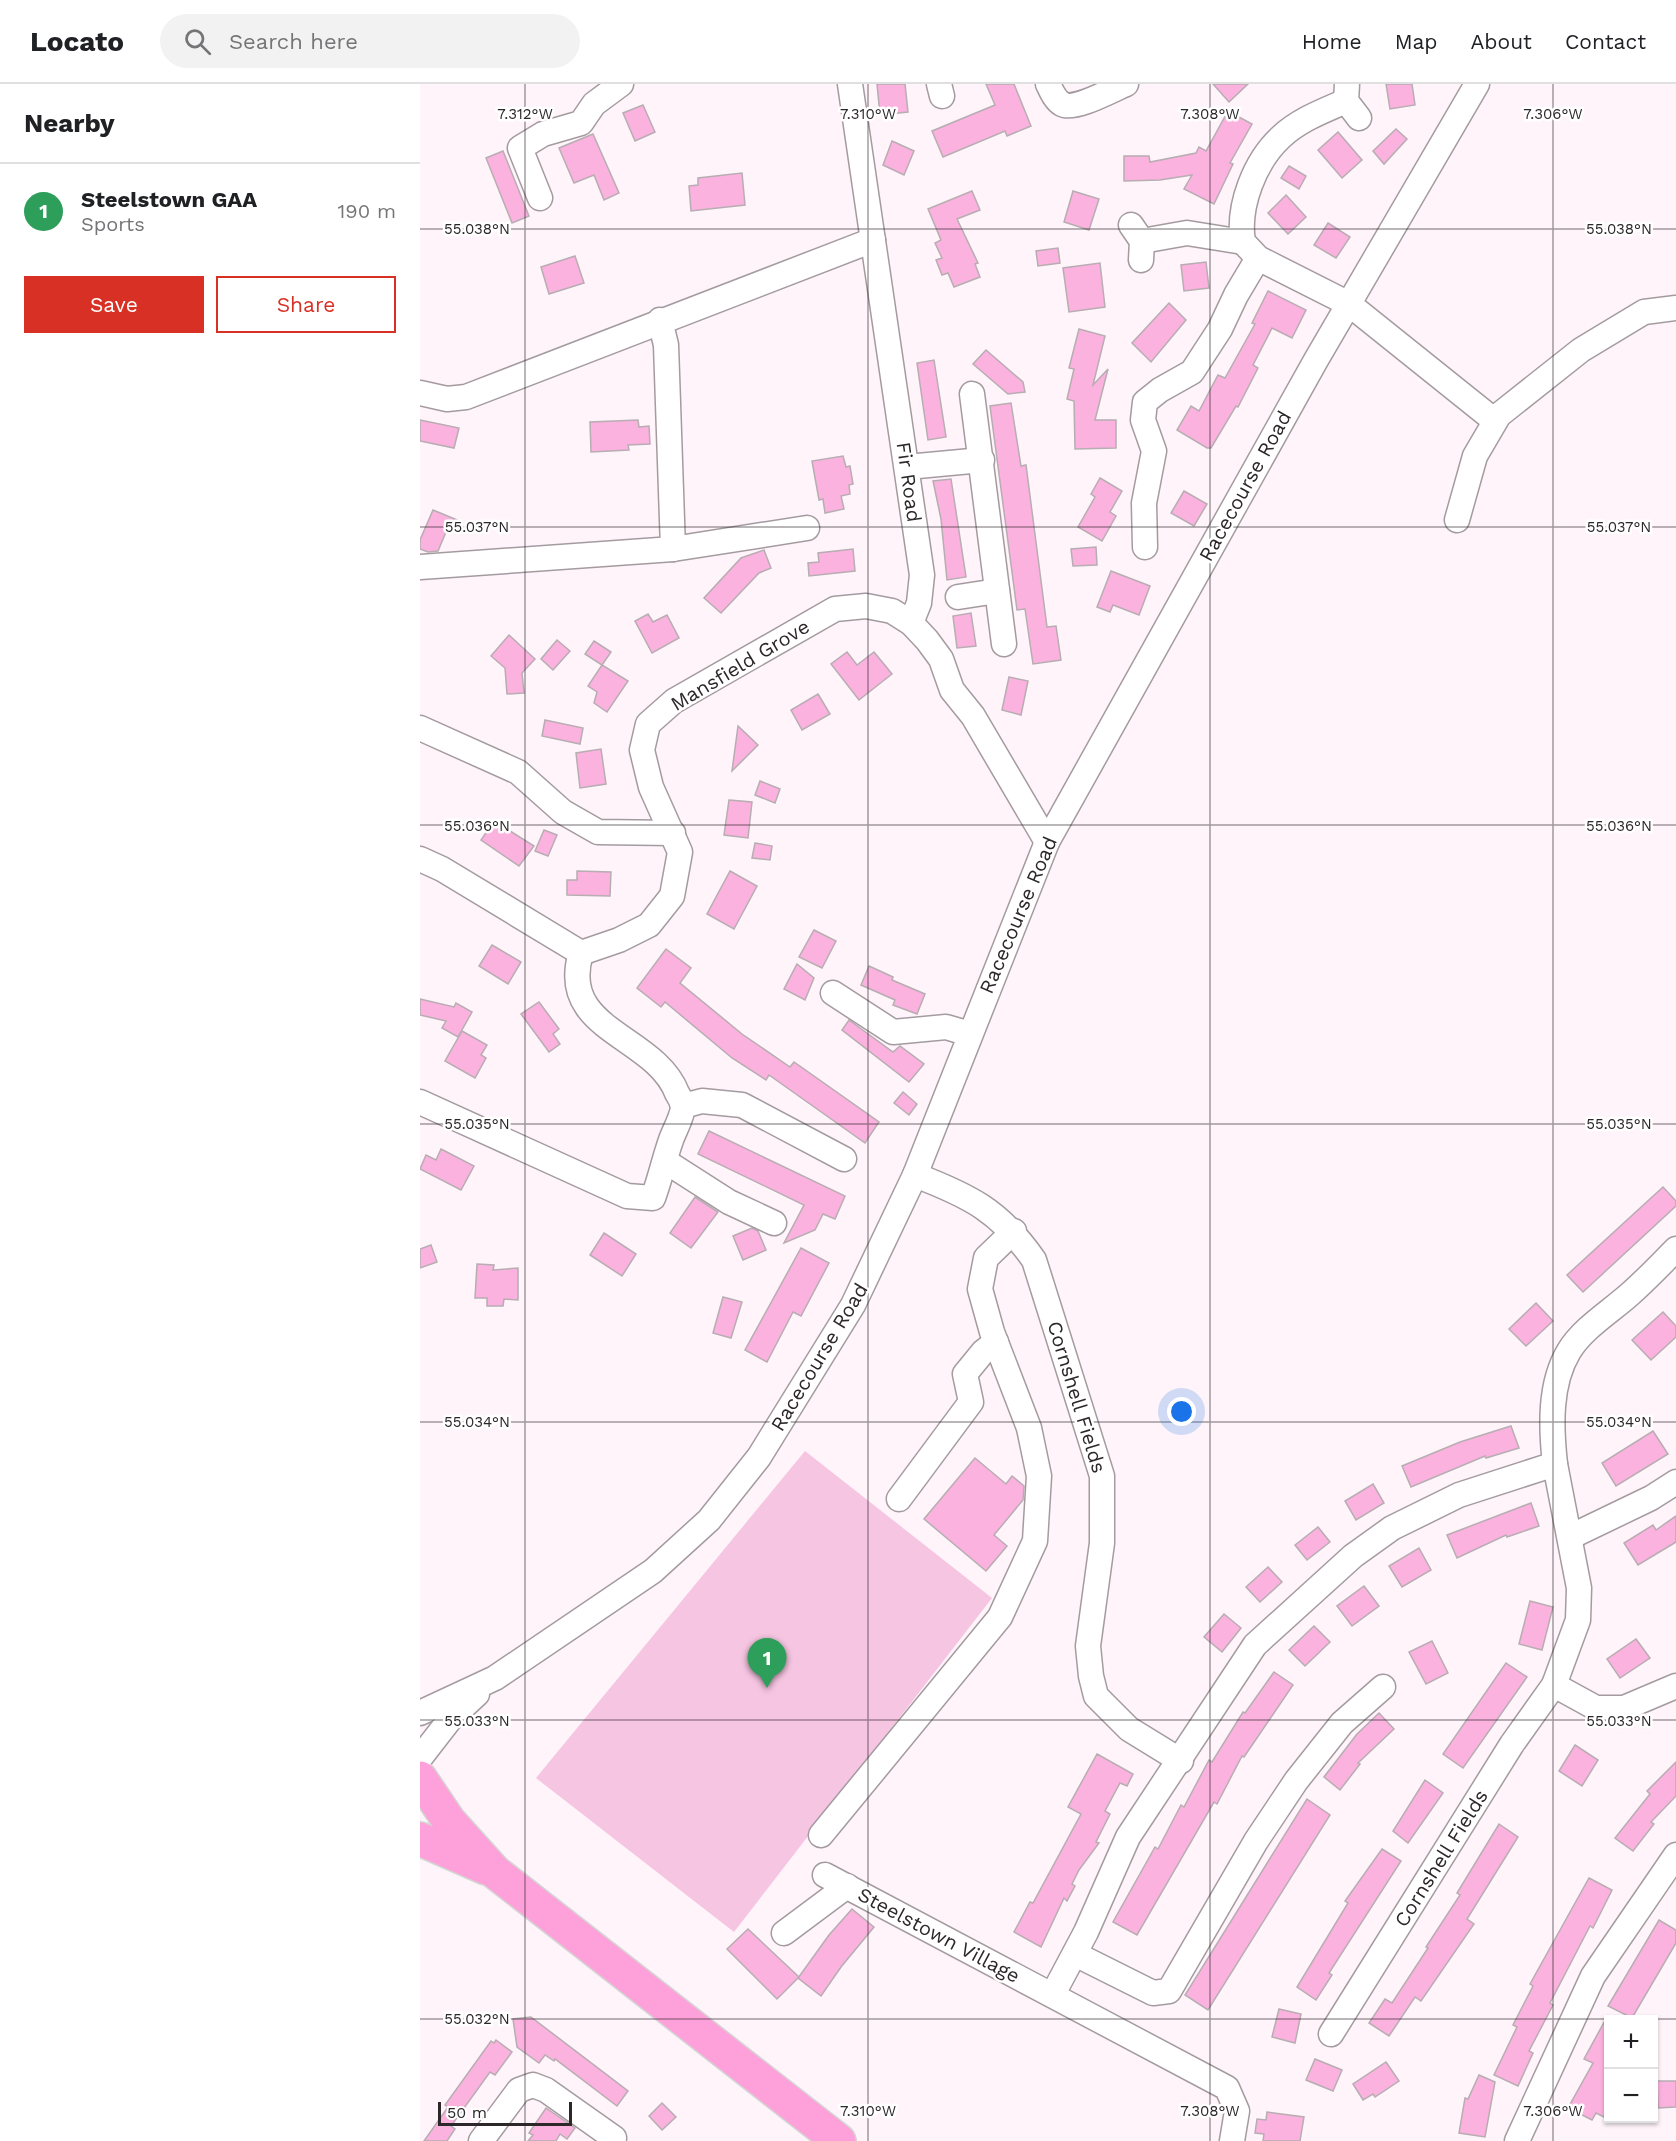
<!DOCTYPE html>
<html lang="en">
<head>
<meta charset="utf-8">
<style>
	:root { --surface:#fff; --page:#f2f2f2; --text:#202124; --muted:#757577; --line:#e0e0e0; --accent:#d93025 }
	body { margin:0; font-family:"Work Sans",sans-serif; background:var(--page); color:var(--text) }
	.controls { position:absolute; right:18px; bottom:18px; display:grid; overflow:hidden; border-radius:0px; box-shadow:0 2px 4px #0004 }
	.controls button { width:54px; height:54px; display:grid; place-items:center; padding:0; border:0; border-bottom:2px solid var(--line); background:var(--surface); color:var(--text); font:30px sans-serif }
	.scale { position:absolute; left:18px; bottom:15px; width:134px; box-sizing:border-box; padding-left:6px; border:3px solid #2c282a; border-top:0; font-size:16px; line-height:21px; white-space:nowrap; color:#2c282a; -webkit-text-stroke:4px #fff; paint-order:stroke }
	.you { position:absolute; left:762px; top:1328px; width:21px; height:21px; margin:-15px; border:4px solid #fff; border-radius:50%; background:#1a73e8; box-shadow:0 0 0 9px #1a73e833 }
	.badge { display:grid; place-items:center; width:39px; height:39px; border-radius:50%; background:var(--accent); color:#fff; font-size:20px; font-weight:700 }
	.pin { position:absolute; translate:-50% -50px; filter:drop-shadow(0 2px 3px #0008) }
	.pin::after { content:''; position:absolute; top:32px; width:21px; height:18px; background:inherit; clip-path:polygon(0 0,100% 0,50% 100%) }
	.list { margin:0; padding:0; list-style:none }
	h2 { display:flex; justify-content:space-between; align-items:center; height:78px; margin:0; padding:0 24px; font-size:26px }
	h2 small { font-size:20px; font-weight:400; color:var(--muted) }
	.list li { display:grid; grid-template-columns:39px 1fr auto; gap:18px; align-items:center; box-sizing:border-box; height:96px; padding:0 24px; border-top:2px solid var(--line) }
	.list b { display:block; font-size:22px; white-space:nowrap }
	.list p { margin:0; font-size:20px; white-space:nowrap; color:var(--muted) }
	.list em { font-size:20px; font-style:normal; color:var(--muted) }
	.actions { display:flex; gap:12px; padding:18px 24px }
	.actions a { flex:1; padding:14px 0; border:2px solid var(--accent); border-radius:0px; text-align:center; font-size:21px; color:var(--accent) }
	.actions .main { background:var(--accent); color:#fff }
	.icon { flex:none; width:33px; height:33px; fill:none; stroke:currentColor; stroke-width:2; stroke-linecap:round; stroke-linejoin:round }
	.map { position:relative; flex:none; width:1256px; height:2057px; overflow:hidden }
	header { display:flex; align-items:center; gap:36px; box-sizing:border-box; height:84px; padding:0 30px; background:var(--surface); border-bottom:2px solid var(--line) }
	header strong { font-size:28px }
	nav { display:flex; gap:33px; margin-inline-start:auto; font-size:21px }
	.search { width:420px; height:54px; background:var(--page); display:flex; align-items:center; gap:15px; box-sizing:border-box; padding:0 21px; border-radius:33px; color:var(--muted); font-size:22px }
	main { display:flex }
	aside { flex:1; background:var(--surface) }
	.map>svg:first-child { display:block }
</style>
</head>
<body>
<header>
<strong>Locato</strong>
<div class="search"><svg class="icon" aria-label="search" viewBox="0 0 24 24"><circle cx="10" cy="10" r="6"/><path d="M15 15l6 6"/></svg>Search here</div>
<nav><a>Home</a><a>Map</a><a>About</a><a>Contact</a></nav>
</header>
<main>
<aside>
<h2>Nearby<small></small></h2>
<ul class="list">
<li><span class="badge" style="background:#2e9e5b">1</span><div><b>Steelstown GAA</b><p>Sports</p></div><em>190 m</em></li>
</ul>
<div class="actions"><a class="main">Save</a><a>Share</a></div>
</aside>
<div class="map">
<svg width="1256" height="2057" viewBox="0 0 1256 2057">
	<rect width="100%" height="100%" fill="#fef4f9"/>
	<polygon fill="#f6c5e1" points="385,1367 572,1514 314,1848 116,1694"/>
	<g fill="#fbb2de" stroke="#b7adb2" stroke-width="1.5">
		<polygon points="457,0 485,0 488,28 460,31"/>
		<polygon points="566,0 594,0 611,42 587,52 585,47 523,73 512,47 575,21"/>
		<polygon points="793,0 828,0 809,18"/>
		<polygon points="966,0 992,0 995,21 970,25"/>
		<polygon points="223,21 235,48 215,57 203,29"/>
		<polygon points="808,27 832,40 810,79 813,80 794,120 764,105 772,91 740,96 704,97 704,72 729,72 730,78 776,69 779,63 786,67"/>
		<polygon points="976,45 987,55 964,80 953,67"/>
		<polygon points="918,48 942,76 922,94 898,66"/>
		<polygon points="173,50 199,109 184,116 174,91 154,99 139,64"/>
		<polygon points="472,57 494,67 484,91 463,81"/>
		<polygon points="83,67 109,132 92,139 66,74"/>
		<polygon points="869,82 886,92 879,105 861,94"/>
		<polygon points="322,89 325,121 271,127 269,102 278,101 278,94"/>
		<polygon points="552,107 560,126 537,135 558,179 555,180 560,193 534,203 528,189 522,191 516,176 522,174 515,159 521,156 508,125"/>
		<polygon points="653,107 679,115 669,146 644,138"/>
		<polygon points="866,111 886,133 868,150 848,129"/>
		<polygon points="908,139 930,153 916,174 894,161"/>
		<polygon points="638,164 640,179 618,182 616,167"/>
		<polygon points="155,172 164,199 129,210 121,183"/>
		<polygon points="786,178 789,204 764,207 761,181"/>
		<polygon points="680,179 685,223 649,228 643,184"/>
		<polygon points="848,207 886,226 872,254 852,244 833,281 838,284 818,323 816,322 791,364 787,364 757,346 771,322 779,327 798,291 805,294 835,240 832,239"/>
		<polygon points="749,219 766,236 731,278 712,259"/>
		<polygon points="659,245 685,252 673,301 688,285 675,336 696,336 696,364 655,365 654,317 647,315 654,285 649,284"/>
		<polygon points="566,266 603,298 605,308 588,310 553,280"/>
		<polygon points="514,276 526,353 508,356 497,279"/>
		<polygon points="591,319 601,382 606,381 627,543 636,542 641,576 613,580 605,525 597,526 570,322"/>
		<polygon points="0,336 39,344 34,364 0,357"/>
		<polygon points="218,336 219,343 229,342 230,360 208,361 209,366 171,368 170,338"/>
		<polygon points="423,372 426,383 430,382 433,400 429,401 430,410 421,412 424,425 405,429 403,415 399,416 392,377"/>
		<polygon points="680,394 702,407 690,428 696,432 682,457 658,443 675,413 671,410"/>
		<polygon points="531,395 546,493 527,496 521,435 513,397"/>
		<polygon points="764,407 787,420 774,442 751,429"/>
		<polygon points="13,426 37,436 31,449 26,448 18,467 8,468 0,465 0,456"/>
		<polygon points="676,463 677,481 653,482 651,465"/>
		<polygon points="433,465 435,487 389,492 388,479 399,478 398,469"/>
		<polygon points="344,466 351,484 339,489 301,529 284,514 321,474"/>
		<polygon points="691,487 730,502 719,531 693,521 690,528 677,523"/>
		<polygon points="551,529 556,562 537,564 533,532"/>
		<polygon points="228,530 233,538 247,531 259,554 232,569 215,537"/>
		<polygon points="89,551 115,575 102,589 104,609 87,610 85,584 71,572"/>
		<polygon points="137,556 150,567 133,586 121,575"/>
		<polygon points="174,557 191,568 182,581 208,597 187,628 174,619 177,608 168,602 182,581 165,570"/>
		<polygon points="427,568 437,581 454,568 472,590 439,616 411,580"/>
		<polygon points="589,593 608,597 601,631 582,626"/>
		<polygon points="398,610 410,630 382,646 371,626"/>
		<polygon points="125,636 163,644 160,660 122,652"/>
		<polygon points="318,642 338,661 312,687"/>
		<polygon points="181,665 186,700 160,704 156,669"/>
		<polygon points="340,697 360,705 355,719 335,711"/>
		<polygon points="309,716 332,718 328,754 304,751"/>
		<polygon points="74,737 114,762 99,782 61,756"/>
		<polygon points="124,746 137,751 128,772 115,767"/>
		<polygon points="335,759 352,762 350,776 332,774"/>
		<polygon points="157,787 191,788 190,812 147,811 147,796 157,796"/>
		<polygon points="310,787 337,802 314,845 287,830"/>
		<polygon points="394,846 416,857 402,884 379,873"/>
		<polygon points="72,861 101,878 88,900 59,882"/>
		<polygon points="246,865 271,884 260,899 322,950 370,983 374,978 459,1038 445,1059 349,991 346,996 312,974 245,918 241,923 217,904"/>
		<polygon points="377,880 394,894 385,916 364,905"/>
		<polygon points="449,882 473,893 472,896 505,910 497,930 473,921 475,916 441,901"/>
		<polygon points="0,915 34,923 36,919 52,928 38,953 22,944 26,937 0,931"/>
		<polygon points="119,918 139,945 133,950 140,960 129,968 101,930"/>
		<polygon points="429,936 473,968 480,962 504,980 489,998 422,946"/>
		<polygon points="42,947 67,961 61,971 66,974 55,994 25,977"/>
		<polygon points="483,1008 497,1020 489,1031 474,1019"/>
		<polygon points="289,1047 425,1112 415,1135 403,1130 395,1146 364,1159 384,1121 278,1070"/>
		<polygon points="21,1065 54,1082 41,1106 0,1085 6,1071 16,1076"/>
		<polygon points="1243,1103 1256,1117 1256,1122 1163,1208 1147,1191"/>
		<polygon points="275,1113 298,1128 271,1164 250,1149"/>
		<polygon points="332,1144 338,1147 346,1166 323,1176 313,1152"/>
		<polygon points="184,1149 216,1170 202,1192 170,1171"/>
		<polygon points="11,1161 17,1178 0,1184 0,1165"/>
		<polygon points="381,1164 409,1179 381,1232 373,1228 347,1278 325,1266"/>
		<polygon points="57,1180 74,1181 73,1186 98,1184 98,1216 84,1215 83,1222 67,1222 67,1214 55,1214"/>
		<polygon points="303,1213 322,1218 311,1254 293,1249"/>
		<polygon points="1116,1219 1133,1237 1106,1262 1089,1245"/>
		<polygon points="1243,1228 1256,1242 1256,1253 1231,1276 1212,1256"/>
		<polygon points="1091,1342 1099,1364 1066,1374 1065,1372 991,1403 982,1382 1040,1358"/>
		<polygon points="1233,1347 1248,1370 1196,1402 1182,1379"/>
		<polygon points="555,1374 586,1400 592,1392 604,1402 603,1416 574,1451 587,1462 566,1487 504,1435"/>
		<polygon points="953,1400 964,1419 936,1436 925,1417"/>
		<polygon points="1111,1419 1119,1442 1087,1453 1086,1451 1037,1474 1027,1451"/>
		<polygon points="1256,1432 1256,1458 1218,1481 1204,1459 1233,1441 1236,1446"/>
		<polygon points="898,1443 910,1458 887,1476 875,1461"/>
		<polygon points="999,1464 1011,1486 982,1503 969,1482"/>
		<polygon points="848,1483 862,1498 840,1518 826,1503"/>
		<polygon points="944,1502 959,1522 932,1542 917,1522"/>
		<polygon points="1110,1517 1133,1523 1122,1566 1099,1560"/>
		<polygon points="804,1530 821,1544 802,1568 784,1553"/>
		<polygon points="894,1542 910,1558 885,1582 869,1566"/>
		<polygon points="1216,1555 1230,1574 1200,1594 1187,1575"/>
		<polygon points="1012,1557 1028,1589 1006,1600 989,1568"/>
		<polygon points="1086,1579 1107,1593 1043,1684 1023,1670"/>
		<polygon points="854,1588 873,1601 824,1673 822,1672 797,1720 794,1718 717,1851 693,1838 735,1763 738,1765 761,1721 764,1723 789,1676 792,1678 823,1628 825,1629"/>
		<polygon points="959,1629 974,1645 938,1679 940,1680 920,1706 904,1693 937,1650"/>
		<polygon points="1155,1661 1178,1676 1162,1702 1139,1687"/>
		<polygon points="677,1670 713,1690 707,1702 700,1699 685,1727 690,1730 676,1758 679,1759 659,1786 652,1800 655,1802 647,1817 644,1814 621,1863 594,1848 610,1818 613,1819 661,1730 648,1723"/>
		<polygon points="1256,1678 1256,1712 1231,1738 1234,1740 1213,1767 1195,1754 1230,1710 1227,1707"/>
		<polygon points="1005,1696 1023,1709 988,1759 973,1747"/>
		<polygon points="887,1715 910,1731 788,1926 765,1911"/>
		<polygon points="1079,1740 1098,1753 1047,1835 1054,1840 1001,1917 995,1913 969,1952 949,1939 965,1915 972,1919 1008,1864 1006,1863 1040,1811 1037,1809"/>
		<polygon points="962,1765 981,1777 909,1889 912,1891 896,1916 877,1903 928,1819 925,1817"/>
		<polygon points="1169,1794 1192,1806 1173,1844 1170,1842 1130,1919 1133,1921 1109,1967 1113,1969 1098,2002 1074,1991 1097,1943 1093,1941 1113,1902 1110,1900"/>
		<polygon points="432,1825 454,1843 421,1883 401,1912 378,1894 409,1851"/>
		<polygon points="1239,1836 1256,1846 1256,1859 1212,1934 1188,1922"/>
		<polygon points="328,1845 379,1893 357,1915 307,1865"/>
		<polygon points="859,1925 881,1930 875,1959 852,1953"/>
		<polygon points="1188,1931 1188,2035 1176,2029 1172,2036 1148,2024 1173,1979 1164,1975"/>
		<polygon points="111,1933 208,2007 197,2022 135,1975 134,1977 125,1971 119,1979 97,1963 93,1935"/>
		<polygon points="76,1956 92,1968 75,1991 70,1988 31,2042 35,2045 27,2057 4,2057 28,2023 25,2021 71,1957 74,1959"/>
		<polygon points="895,1975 922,1986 913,2007 886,1996"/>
		<polygon points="966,1978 979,1997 955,2013 953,2010 943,2016 933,2000"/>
		<polygon points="1059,1991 1075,1998 1065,2053 1039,2049 1045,2014 1048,2015"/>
		<polygon points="1237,1997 1256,1997 1256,2023 1238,2024"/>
		<polygon points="242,2019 256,2033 242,2046 229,2032"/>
		<polygon points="126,2024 155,2044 147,2055 140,2050 136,2057 108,2057 113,2051 109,2049"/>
		<polygon points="847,2028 884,2033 880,2057 843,2057 844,2050 835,2049 837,2035 846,2036"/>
	</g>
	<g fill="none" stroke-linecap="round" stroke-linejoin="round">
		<defs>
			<g id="minor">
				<polyline points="430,0 502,491 499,519 491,539"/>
				<polyline points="519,0 522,12"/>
				<path d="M628 0C631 6 635 16 642 20 654 27 692 6 706 0"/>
				<polyline points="927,0 926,17 939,34"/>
				<path d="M926 17C903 27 879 36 861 53 835 77 817 122 823 158L838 174 929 220 1075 337"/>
				<polyline points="120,114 100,64 123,50 161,39 174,20 201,0"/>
				<polyline points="711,141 722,157 721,176"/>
				<polyline points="722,157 767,149 823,158"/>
				<polyline points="240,236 246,261 253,465"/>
				<polyline points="0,309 27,315 46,313 453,156"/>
				<polyline points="552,310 584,560"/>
				<polyline points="487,383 562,376"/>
				<polyline points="1037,436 1055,372 1079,331 1161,266 1224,228 1256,224"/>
				<polyline points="725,463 724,419 734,367 723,336 725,318 740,306 772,288 800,245 816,211 838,174"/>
				<polyline points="0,483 253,465 387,444"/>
				<polyline points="538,513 577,507"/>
				<polyline points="0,644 98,688 143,728 178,748 253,749"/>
				<polyline points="0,775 22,785 161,869 199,856 229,841 252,812 260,768 231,703 222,666 228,640 254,617 415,525 446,522 472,527 491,539 507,556 521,575 532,606 553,632 627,758"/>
				<polyline points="413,909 473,948 526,943 550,950"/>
				<path d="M0 1018 207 1112 233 1114C240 1095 244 1076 251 1056 254 1047 263 1032 263 1022 262 1018 259 1012 257 1009 235 951 137 947 161 869"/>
				<polyline points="263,1022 282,1017 322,1021 424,1075"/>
				<polyline points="245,1077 309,1118 354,1139"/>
				<path d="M495 1091C550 1112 580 1127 614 1176L682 1392V1459L668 1562 671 1592 676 1612 709 1645 761 1677"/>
				<polyline points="479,1415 551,1318 545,1290 563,1268 576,1258"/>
				<polyline points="1150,1453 1231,1414 1256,1398"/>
				<polyline points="1134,1601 1176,1624 1204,1624 1256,1602"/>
				<polyline points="0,1629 75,1594 233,1487 289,1436 339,1373 433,1221 495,1091 627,758 896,276 1057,0"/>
				<polyline points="0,1674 31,1634 57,1610"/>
				<polyline points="401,1751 580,1533 615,1457 619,1392 609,1344 572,1248 560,1205 566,1174 594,1147"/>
				<polyline points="405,1791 807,2004 817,2027 812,2057"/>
				<polyline points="364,1849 427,1802"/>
				<polyline points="655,1870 733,1909 749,1907 836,1757 876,1697 922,1639 963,1603"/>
				<path d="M633 1910 666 1848 708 1753 835 1561 933 1472 972 1444 1039 1411 1135 1380C1131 1344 1129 1300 1149 1267 1163 1244 1190 1228 1210 1210 1226 1196 1241 1180 1256 1165"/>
				<polyline points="911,1950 1092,1660 1134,1601 1158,1536 1159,1504 1135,1380"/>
				<polyline points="61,2057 99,2006 113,2001 126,2006 194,2054"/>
				<polyline points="1097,2057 1173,1892 1256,1771"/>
			</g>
			<g id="highway">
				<polyline points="0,1694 29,1737 75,1788 419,2057"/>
				<polyline points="0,1755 66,1784"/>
			</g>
		</defs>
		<use href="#minor" stroke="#a49ba0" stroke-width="27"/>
		<use href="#highway" stroke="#d5d4d4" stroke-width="36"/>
		<use href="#minor" stroke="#fff" stroke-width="24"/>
		<use href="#highway" stroke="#fea0d9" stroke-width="33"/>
	</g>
	<path fill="none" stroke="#2c282a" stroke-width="1.5" stroke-opacity="0.45" d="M105 0V2057M448 0V2057M790 0V2057M1133 0V2057M0 145H1256M0 443H1256M0 741H1256M0 1040H1256M0 1338H1256M0 1636H1256M0 1935H1256"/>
	<g text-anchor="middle" stroke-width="5" stroke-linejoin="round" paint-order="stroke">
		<g font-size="20" fill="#2c282a" stroke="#fff">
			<text transform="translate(489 398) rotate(82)" y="7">Fir Road</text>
			<text transform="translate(825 402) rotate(-61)" y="7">Racecourse Road</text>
			<text transform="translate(320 581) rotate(-31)" y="7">Mansfield Grove</text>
			<text transform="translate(598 831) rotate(-67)" y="7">Racecourse Road</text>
			<text transform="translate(399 1273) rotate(-59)" y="7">Racecourse Road</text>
			<text transform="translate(657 1313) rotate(73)" y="7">Cornshell Fields</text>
			<text transform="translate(1021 1774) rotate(-58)" y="7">Cornshell Fields</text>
			<text transform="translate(519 1851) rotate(28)" y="7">Steelstown Village</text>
		</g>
	</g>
	<g font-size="15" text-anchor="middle" fill="#2c282a" stroke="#fff" stroke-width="5" stroke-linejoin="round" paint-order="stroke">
		<text x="105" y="35">7.312°W</text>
		<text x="448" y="35">7.310°W</text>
		<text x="790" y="35">7.308°W</text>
		<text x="1133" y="35">7.306°W</text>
		<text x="57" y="150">55.038°N</text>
		<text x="1199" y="150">55.038°N</text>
		<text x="57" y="448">55.037°N</text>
		<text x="1199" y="448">55.037°N</text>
		<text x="57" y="747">55.036°N</text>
		<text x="1199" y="747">55.036°N</text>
		<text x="57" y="1045">55.035°N</text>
		<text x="1199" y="1045">55.035°N</text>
		<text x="57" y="1343">55.034°N</text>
		<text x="1199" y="1343">55.034°N</text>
		<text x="57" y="1642">55.033°N</text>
		<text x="1199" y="1642">55.033°N</text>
		<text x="57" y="1940">55.032°N</text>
		<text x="448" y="2032">7.310°W</text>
		<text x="790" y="2032">7.308°W</text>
		<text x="1133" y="2032">7.306°W</text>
	</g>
</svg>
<div class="controls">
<button>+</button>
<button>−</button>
</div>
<div class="scale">50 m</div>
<div class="you"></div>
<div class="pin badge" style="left:347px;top:1604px;background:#2e9e5b">1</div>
</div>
</main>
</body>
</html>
